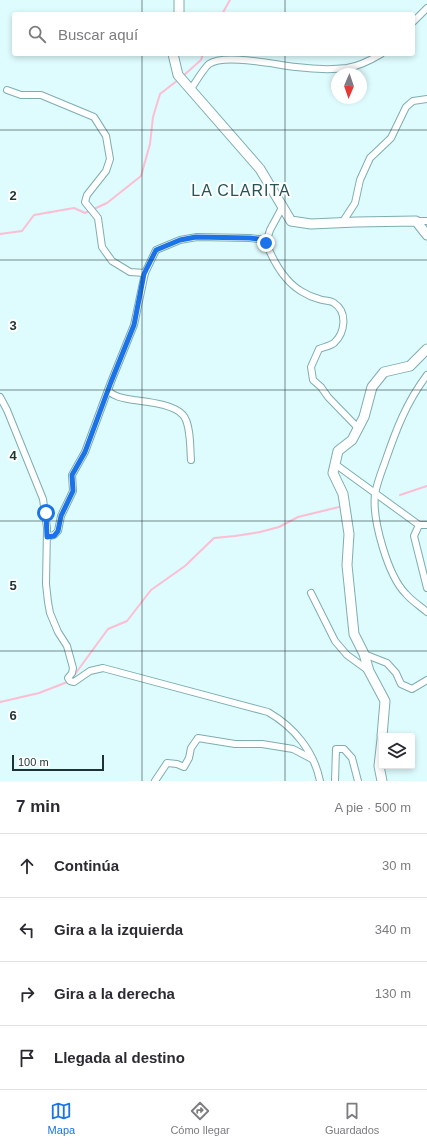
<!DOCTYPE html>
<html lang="es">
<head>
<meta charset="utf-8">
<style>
	:root { --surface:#fff; --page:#f7f7f7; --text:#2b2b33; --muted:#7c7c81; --line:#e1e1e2; --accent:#1a73e8 }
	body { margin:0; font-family:Arial,sans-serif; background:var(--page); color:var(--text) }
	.controls { position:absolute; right:12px; bottom:12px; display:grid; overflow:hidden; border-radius:4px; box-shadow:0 2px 6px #0003 }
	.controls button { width:36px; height:36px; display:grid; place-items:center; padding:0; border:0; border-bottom:1px solid var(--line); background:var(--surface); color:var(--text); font:20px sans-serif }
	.compass { position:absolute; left:331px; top:68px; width:36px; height:36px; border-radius:50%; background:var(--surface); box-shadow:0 2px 6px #0003; rotate:182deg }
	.scale { position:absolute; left:12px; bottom:10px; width:92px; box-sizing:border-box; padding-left:4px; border:2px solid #1f3233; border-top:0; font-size:11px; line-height:14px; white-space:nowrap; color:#1f3233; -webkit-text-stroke:3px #fff; paint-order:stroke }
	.stop { position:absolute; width:12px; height:12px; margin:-9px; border:3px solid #1a73e8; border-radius:50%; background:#fff }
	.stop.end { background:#1a73e8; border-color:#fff; box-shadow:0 1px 4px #0008 }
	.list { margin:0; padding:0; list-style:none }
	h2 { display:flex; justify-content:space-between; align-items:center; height:52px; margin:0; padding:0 16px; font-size:17px }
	h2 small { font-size:13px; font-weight:400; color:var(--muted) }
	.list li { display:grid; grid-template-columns:26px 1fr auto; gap:12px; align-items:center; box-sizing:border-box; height:64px; padding:0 16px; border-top:1px solid var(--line) }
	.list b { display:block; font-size:15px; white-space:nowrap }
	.list em { font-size:13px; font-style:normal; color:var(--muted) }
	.icon { flex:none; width:22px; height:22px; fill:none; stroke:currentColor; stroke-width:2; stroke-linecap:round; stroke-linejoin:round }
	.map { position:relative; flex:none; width:427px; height:781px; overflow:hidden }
	.search { position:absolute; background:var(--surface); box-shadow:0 2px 6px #0003; left:12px; right:12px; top:12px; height:44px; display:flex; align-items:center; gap:10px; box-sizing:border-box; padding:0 14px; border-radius:4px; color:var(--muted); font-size:15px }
	.sheet { height:308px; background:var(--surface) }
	nav { display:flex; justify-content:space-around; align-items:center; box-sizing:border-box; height:56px; border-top:1px solid var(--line); background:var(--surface); font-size:11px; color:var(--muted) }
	nav a { display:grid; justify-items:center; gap:2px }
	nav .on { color:var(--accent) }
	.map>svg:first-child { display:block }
</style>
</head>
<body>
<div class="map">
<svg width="427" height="781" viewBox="0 0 427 781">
	<rect width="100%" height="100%" fill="#defbfd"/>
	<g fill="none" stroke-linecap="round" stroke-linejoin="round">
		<g stroke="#fdbdd3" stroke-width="2">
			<polyline points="222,14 230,0"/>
			<polyline points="183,76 201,60 203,54"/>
			<polyline points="0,234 22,231 34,215 74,208 85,213 107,203 141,176 150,144 153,117 160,94 178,80"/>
			<polyline points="400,495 427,486"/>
			<polyline points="0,702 39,693 70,681 108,629 127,621 151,590 185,566 214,538 235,536 260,532 279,527 298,517 339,507"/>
		</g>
		<defs>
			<g id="street">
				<polyline points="413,22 427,8"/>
				<path d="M191 89C195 83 204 68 209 64 224 53 276 65 296 67 312 69 331 70 347 68 360 66 371 60 381 54"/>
				<polyline points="7,90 21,95 41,95 94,117 106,136 110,159 106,171 87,195 85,202 98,218 102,247 112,261 130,272 145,273"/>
				<path d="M283 206 270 230 266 243C271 255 277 268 286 278 294 288 307 296 319 299 324 301 330 300 334 303 348 312 345 333 334 343 330 346 324 347 319 349L311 367 313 380 321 387 328 397 358 428"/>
				<polyline points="416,221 427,221"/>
				<polyline points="342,223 355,203 360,180 370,158 391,138 406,107 413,101 427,99"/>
				<path d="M427 375C406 403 396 430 385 462 381 473 377 483 375 494 372 520 388 576 406 594 412 601 420 606 427 612"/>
				<path d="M108 391C117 398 123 398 134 400 148 402 173 404 183 415 191 424 190 449 191 460"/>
				<path d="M0 397 7 410 43 499 47 528 46 584 48 602 50 613 58 632 67 646 73 668 72 673 68 678 70 681 74 682 90 671 103 668 268 712C294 727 314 751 320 781"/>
				<polyline points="335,464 419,525 427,525"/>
				<polyline points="419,525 414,536 427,588"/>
				<polyline points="47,537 54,535 58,531 61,516 73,491 72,475 85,452 111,382 134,325 145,273 156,250 180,240 197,237 250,238 267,240"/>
				<polyline points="311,593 335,641 347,655 369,671"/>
				<polyline points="364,654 387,663 396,673 401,684 412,689 427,680"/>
				<polyline points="155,781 167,763 177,764 184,767 189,758 191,748 198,738 235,744 262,744 293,749 312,759"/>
				<polyline points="335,781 336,749 344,749 352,758 358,781"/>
			</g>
			<g id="secondary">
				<polyline points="179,14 179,0"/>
				<polyline points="173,54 178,75 260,169 291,221 311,224 356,222 416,221 427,235"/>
				<polyline points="382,736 385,701 369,671 364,654 354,634 347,565 349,534 343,494 333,473 338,451 352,440 364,417 372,387 384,372 410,366 427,349"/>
				<polyline points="382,781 379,766 382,739"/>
			</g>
		</defs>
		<use href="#street" stroke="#7eadb0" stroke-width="8"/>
		<use href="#secondary" stroke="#7eadb0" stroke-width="11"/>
		<use href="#street" stroke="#fff" stroke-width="6"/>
		<use href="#secondary" stroke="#fff" stroke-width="9"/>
	</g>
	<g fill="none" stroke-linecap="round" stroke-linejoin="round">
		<polyline stroke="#1a73e8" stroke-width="5" points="46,513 47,537 54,536 58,531 61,516 73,491 72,475 85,452 111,382 134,325 144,274 156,250 180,240 196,237 250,238 267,240 266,243"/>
	</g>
	<path fill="none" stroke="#1f3233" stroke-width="1" stroke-opacity="0.55" d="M142 0V14M285 0V14M142 54V781M285 54V781M0 130H427M0 260H427M0 390H427M0 521H427M0 651H427"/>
	<g text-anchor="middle" stroke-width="4" stroke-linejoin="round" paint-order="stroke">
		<g font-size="16" letter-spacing="1" fill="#275457" stroke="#fff">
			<text x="241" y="196">LA CLARITA</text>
		</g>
	</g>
	<g font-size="13" text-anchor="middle" font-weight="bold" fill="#1f3233" stroke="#fff" stroke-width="4" stroke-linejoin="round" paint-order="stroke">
		<text x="13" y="200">2</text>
		<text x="13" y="330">3</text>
		<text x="13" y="460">4</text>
		<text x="13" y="590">5</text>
		<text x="13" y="720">6</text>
	</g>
</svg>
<div class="controls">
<button><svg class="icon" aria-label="layers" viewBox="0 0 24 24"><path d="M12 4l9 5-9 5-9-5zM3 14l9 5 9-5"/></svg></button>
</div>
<svg class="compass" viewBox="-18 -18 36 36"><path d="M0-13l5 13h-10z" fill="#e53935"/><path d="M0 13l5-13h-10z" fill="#7c7c81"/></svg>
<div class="scale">100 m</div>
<div class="stop" style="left:46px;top:513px"></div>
<div class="stop end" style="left:266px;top:243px"></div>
<div class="search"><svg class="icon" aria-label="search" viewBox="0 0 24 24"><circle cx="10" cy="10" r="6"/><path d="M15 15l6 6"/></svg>Buscar aquí</div>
</div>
<section class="sheet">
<h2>7 min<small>A pie · 500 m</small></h2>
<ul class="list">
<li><svg class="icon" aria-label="ahead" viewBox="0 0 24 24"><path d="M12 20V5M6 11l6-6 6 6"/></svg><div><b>Continúa</b></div><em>30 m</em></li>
<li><svg class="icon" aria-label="left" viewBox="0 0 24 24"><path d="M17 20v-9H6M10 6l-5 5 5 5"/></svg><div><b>Gira a la izquierda</b></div><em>340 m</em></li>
<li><svg class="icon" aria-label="right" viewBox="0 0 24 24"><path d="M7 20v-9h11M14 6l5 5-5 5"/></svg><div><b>Gira a la derecha</b></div><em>130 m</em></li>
<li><svg class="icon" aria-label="arrive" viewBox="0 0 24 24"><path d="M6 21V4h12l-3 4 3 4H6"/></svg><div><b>Llegada al destino</b></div></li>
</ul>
</section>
<nav>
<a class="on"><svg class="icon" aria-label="map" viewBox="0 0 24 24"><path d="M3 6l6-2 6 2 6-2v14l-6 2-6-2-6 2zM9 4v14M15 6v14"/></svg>Mapa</a>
<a><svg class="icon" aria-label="directions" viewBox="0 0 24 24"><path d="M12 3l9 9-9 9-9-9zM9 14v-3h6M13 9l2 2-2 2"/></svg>Cómo llegar</a>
<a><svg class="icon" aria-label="saved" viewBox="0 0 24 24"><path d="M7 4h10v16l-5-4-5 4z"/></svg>Guardados</a>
</nav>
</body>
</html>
